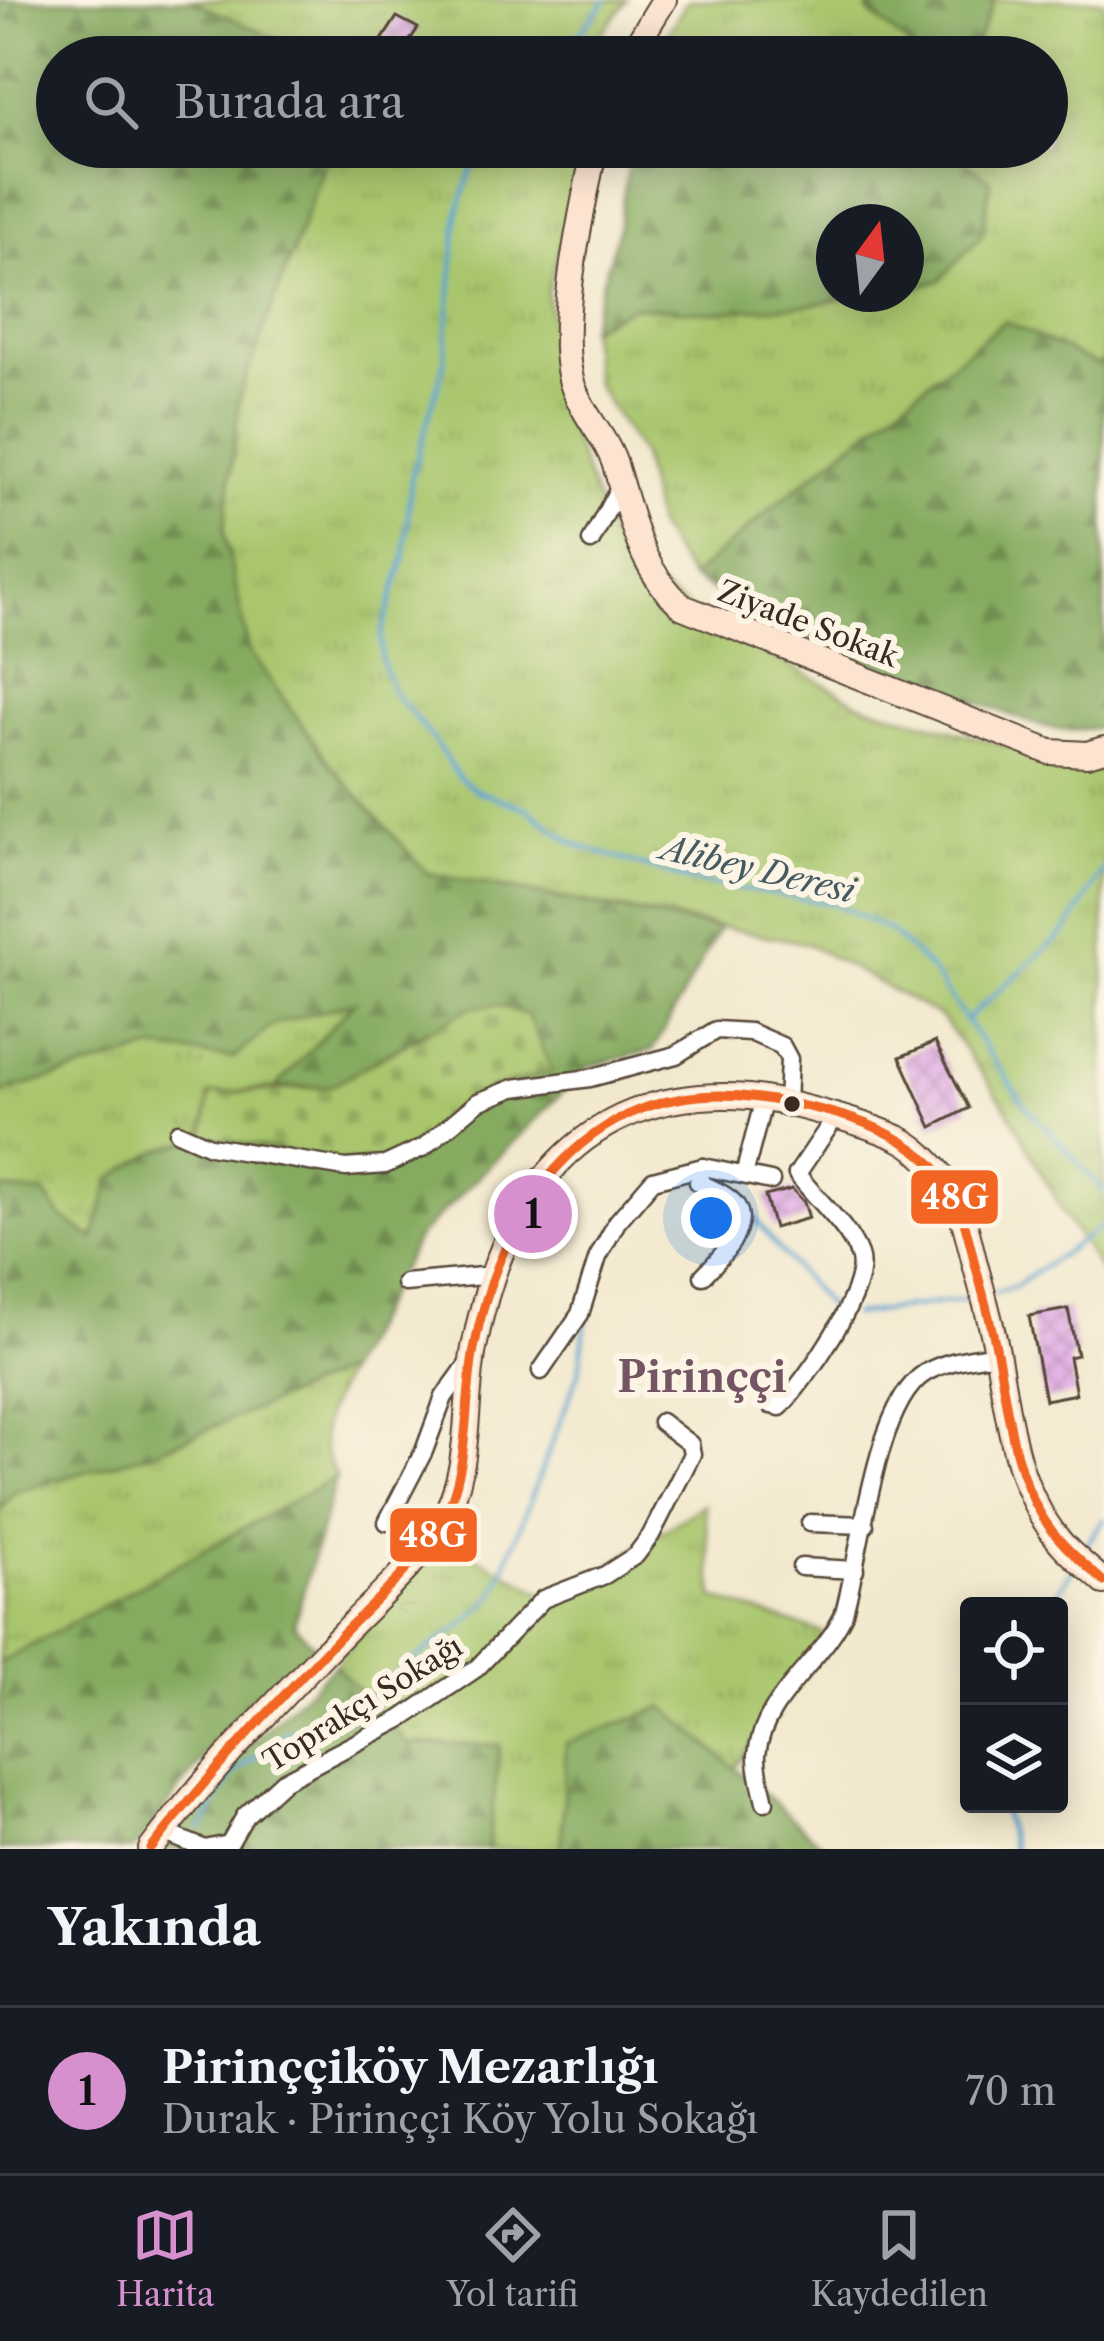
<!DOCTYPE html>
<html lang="tr">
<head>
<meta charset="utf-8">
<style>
	:root { --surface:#171b24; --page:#20242c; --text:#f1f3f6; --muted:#9ea1a6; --line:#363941; --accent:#d690ce }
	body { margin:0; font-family:"Libre Caslon Text",serif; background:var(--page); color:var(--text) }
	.controls { position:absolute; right:36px; bottom:36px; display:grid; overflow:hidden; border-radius:12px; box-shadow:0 6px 30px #0003 }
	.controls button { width:108px; height:108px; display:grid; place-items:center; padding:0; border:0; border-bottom:3px solid var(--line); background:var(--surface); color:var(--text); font:60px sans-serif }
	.compass { position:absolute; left:816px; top:204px; width:108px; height:108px; border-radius:50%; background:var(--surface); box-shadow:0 6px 30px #0003; rotate:15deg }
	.you { position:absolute; left:711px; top:1218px; width:42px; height:42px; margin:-30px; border:9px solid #fff; border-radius:50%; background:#1a73e8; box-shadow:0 0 0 18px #1a73e833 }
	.badge { display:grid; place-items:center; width:78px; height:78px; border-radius:50%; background:var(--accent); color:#111; font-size:39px; font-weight:700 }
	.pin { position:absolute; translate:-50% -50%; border:6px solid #fff; box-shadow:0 3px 12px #0006 }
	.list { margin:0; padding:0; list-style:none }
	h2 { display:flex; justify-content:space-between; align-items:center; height:156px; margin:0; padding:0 48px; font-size:51px }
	h2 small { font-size:39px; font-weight:400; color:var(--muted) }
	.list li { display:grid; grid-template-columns:78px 1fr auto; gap:36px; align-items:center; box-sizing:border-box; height:168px; padding:0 48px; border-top:3px solid var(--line) }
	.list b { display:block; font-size:45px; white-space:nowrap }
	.list p { margin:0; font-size:39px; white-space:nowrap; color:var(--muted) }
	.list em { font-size:39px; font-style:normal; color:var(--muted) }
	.icon { flex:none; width:66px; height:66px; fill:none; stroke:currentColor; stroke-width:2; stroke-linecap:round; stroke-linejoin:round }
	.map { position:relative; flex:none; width:1104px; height:1849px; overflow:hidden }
	.search { position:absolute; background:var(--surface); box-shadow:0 6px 30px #0003; left:36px; right:36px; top:36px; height:132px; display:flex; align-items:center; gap:30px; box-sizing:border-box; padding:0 42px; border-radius:66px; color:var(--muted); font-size:45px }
	.sheet { height:324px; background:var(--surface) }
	nav { display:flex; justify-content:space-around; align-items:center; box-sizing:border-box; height:168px; border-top:3px solid var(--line); background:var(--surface); font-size:33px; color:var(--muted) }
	nav a { display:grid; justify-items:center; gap:6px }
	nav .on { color:var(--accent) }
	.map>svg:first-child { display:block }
</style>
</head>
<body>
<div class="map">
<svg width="1104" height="1849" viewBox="0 0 1104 1849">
	<defs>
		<pattern id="grass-tufts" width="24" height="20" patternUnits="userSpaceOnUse" patternTransform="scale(3)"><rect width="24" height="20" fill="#a9c66d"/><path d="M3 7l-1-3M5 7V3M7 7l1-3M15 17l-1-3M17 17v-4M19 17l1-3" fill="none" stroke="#92aa5e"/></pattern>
		<pattern id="forest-firs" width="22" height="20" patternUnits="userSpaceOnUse" patternTransform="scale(3)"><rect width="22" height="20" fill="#86ab60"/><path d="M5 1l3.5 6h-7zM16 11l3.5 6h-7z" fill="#6f8b4f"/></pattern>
		<pattern id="cemetery-stones" width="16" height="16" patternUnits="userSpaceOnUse" patternTransform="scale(3)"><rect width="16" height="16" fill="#a9c66d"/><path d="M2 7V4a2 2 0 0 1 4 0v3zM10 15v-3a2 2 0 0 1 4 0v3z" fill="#92aa5e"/></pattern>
		<pattern id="building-cross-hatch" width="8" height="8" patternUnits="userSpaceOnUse" patternTransform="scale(3)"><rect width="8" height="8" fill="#dea5e6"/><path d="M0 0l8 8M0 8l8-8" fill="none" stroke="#b587ba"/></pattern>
	</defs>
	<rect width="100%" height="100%" fill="#fcf5e5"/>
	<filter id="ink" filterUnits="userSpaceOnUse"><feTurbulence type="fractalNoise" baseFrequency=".00833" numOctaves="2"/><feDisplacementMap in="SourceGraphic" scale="24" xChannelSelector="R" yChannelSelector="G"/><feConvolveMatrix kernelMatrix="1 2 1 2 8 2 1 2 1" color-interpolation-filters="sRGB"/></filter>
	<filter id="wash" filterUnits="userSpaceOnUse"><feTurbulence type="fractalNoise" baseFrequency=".004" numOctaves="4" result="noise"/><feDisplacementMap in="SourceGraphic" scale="48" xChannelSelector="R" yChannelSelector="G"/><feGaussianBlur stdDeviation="2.7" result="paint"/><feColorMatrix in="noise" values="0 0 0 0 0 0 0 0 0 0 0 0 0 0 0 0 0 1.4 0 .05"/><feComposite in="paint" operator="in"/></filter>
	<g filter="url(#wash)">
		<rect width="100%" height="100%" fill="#f2e8cd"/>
		<g fill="url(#grass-tufts)" stroke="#727846" stroke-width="3">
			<polygon points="190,0 627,0 584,57 316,57"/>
			<polygon points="688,0 870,0 868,11 922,57 653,57"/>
			<polygon points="995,0 1104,0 1104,361 1097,365 1004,321 778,503 691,578 657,528 641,455 595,382 589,328 634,306 707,312 809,305 869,294 906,294 906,287 939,281 991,181 946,147 1047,147 1047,57 970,57"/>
			<polygon points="331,147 553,147 580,169 547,293 565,420 619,558 697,615 863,705 1099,772 1104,769 1104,1276 1063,1213 1007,1108 941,1017 806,943 427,873 333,768 249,651 224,532 240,394"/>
			<polygon points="357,1001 276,1087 210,1095 204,1136 94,1239 61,1217 44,1193 0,1189 0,1093 153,1049 233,1058 274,1024"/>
			<path d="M346 1371C326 1412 311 1434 336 1477L0 1663V1511L14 1492 151 1453Z"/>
			<polygon points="704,1504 714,1598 833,1636 734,1768 664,1707 567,1743 561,1849 488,1849 488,1833 335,1665 441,1538 557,1600"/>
		</g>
		<g fill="url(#forest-firs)" stroke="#606a3f" stroke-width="3">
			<polygon points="0,0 190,0 316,57 57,57 57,147 331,147 240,394 224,532 249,651 333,768 427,873 719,929 653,1050 589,1066 418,1237 346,1371 151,1453 14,1492 0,1511 0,1189 44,1193 61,1217 94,1239 110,1179 155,1152 204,1136 348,1163 422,1142 486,1090 427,1030 331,1086 276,1087 354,1002 274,1024 233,1058 153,1049 0,1093"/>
			<polygon points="870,0 995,0 970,57 922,57 868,11"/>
			<polygon points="631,147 946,147 991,181 982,235 939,281 906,287 906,222 834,222 834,294 869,294 809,305 707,312 634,306 589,328 618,229"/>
			<path d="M1005 321 1097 365 1104 361V725C1057 742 1007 712 963 696 865 661 782 631 691 578L778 503Z"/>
			<polygon points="336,1477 294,1624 315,1647 246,1703 134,1849 0,1849 0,1663"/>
			<polygon points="335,1665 407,1743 500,1745 488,1849 160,1849 220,1773"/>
			<polygon points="664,1707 828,1849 561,1849 566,1743"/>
		</g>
		<polygon fill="url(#cemetery-stones)" stroke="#727846" stroke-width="3" points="497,1005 527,1015 552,1071 486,1090 422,1142 387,1159 348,1163 204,1136 209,1095 331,1086 471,1007"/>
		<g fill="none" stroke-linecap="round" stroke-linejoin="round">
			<g stroke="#56a2ce" stroke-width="4.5">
				<polyline points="554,57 584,28 606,0"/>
				<polyline points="479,147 458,213 444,364 411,479 405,555 381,635 381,659 393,692 432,738 459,778 477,791 526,808 576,845 691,881 835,904 889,930 930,969 1026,1106 1104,1191"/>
				<polyline points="965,1021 1068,929 1104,868"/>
				<polyline points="710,1178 736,1191 775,1245 826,1304 842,1313"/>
				<polyline points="995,1293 1014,1287 1104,1225"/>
				<polyline points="853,1315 978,1298"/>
				<polyline points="1080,1554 1104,1519"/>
				<polyline points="1050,1606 1072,1569"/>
				<polyline points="1001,1804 1013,1849"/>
				<polyline points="201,1829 232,1775 286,1733 350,1717 399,1671 467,1622 494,1595 579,1372 586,1319"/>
			</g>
		</g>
		<g id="blocks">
			<g fill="url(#building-cross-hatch)">
				<polygon points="397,17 418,28 399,57 371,57"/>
				<polygon points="935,1042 969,1108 932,1127 900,1057"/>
				<polygon points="792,1189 804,1202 809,1218 774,1228 765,1196"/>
				<polygon points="1068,1309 1077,1355 1069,1357 1076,1394 1045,1400 1029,1316"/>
			</g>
		</g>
	</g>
	<g filter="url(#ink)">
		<use href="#blocks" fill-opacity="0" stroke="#564638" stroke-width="3"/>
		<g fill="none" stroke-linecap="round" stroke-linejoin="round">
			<defs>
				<g id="street">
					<polyline points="591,541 621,484"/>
					<polyline points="178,1132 210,1146 346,1168 385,1165 424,1147 478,1102 514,1088 590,1078 676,1055 716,1030 750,1032 782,1046 789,1059 787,1104"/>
					<path d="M703 1167 698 1182C710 1188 733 1196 738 1209 748 1232 716 1262 703 1276"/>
					<polyline points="797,1174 834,1119"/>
					<polyline points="744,1175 764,1099"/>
					<polyline points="405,1283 493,1275"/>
					<polyline points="541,1371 580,1314 598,1257 617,1222 653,1180 703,1167 771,1181"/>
					<path d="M762 1390 771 1405 780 1407C804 1383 872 1288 859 1255 848 1226 816 1199 797 1174"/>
					<polyline points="387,1522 424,1451 444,1397 468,1364"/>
					<polyline points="810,1523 865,1525"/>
					<polyline points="801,1567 855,1570"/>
					<path d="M765 1802C762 1787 756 1769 757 1755 762 1700 820 1663 843 1616 861 1557 874 1405 925 1373 947 1360 973 1358 997 1354"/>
					<polyline points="163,1832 205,1849 229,1844 245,1816 283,1781 403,1718 477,1668 543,1599 605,1575 636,1555 651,1535 692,1454 690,1444 661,1422"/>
				</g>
				<g id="secondary">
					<polyline points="629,57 664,0"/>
					<path d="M595 147C583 206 554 330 573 386 583 416 608 439 616 468 633 523 639 568 683 607L1050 752 1087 754 1104 749"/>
					<path d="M151 1849C209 1771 276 1703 343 1633 376 1599 416 1565 440 1525 473 1470 463 1408 474 1348 502 1197 582 1085 749 1097 783 1100 866 1123 898 1138 914 1145 927 1159 939 1172 961 1197 967 1233 975 1264 983 1293 991 1322 997 1352 1009 1418 1014 1485 1058 1539 1070 1555 1089 1568 1104 1582"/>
				</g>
			</defs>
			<use href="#street" stroke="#564638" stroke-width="21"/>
			<use href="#secondary" stroke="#564638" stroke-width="28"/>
			<use href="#street" stroke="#fff" stroke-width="16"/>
			<use href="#secondary" stroke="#fde4d1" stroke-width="24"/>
			<defs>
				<path id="bus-1" d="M151 1849C208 1775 272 1707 337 1639 372 1603 414 1569 440 1525 471 1471 463 1408 474 1349 501 1203 593 1074 759 1098 819 1107 898 1123 939 1172 961 1198 967 1232 975 1264 983 1293 991 1322 997 1352 1008 1408 1012 1467 1042 1516 1058 1543 1081 1561 1104 1582"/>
			</defs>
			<use href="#bus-1" stroke="#fcf5e5" stroke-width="18"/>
			<use href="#bus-1" stroke="#f26522" stroke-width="9"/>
		</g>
	</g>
	<circle fill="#3b2a1e" stroke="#fcf5e5" stroke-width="4.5" cx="792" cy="1104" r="10"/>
	<g text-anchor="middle" stroke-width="12" stroke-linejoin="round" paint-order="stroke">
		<g font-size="30" fill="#3b2a1e" stroke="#fcf5e5">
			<text transform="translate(808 624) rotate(21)" y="10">Ziyade Sokak</text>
			<text transform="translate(363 1704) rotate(-32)" y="10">Toprakçı Sokağı</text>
		</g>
		<g font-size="33" font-style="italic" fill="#465a64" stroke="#fcf5e5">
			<text transform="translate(758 869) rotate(13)" y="12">Alibey Deresi</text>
		</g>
		<g font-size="42" font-weight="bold" fill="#745564" stroke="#fcf5e5">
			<text x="702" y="1392">Pirinççi</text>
		</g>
	</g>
	<g stroke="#fcf5e5" stroke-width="4.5">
		<rect x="909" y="1168" width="91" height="58" rx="12" fill="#f26522"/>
		<rect x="388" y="1506" width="91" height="58" rx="12" fill="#f26522"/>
	</g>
	<g font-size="33" text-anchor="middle" font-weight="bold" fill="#fff">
		<text x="955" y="1209">48G</text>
		<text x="433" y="1547">48G</text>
	</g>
</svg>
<div class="controls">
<button><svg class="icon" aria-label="locate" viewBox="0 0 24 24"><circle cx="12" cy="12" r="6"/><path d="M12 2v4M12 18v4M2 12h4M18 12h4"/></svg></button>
<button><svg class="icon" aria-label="layers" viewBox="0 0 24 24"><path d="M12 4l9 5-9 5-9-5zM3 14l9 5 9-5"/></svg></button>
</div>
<svg class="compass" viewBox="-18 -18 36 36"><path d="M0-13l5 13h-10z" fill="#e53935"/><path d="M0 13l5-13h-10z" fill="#9ea1a6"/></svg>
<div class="you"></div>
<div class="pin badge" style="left:533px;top:1214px">1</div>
<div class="search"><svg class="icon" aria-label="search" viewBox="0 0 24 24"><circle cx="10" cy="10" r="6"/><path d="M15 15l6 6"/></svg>Burada ara</div>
</div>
<section class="sheet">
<h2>Yakında<small></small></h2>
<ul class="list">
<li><span class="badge">1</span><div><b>Pirinççiköy Mezarlığı</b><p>Durak · Pirinççi Köy Yolu Sokağı</p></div><em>70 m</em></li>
</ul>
</section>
<nav>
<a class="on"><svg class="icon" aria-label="map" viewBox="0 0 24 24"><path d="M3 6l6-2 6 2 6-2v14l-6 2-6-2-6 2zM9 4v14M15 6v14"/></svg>Harita</a>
<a><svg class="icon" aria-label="directions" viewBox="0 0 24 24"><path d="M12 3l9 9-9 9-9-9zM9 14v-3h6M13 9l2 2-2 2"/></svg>Yol tarifi</a>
<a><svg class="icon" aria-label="saved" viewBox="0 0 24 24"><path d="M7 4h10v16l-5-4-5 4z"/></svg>Kaydedilen</a>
</nav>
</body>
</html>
